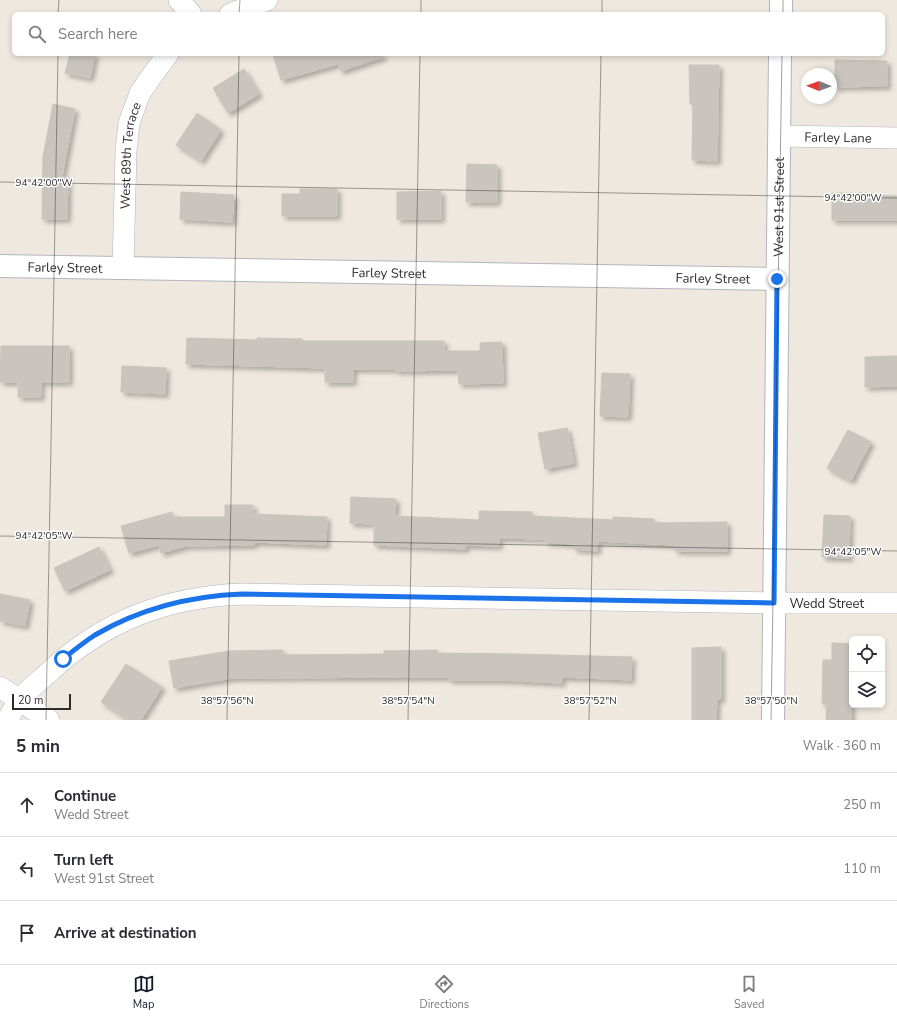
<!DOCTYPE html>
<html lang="en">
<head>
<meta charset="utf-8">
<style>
	:root { --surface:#fff; --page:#f2f2f3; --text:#2b2b33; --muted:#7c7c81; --line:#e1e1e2; --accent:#111827 }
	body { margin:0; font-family:"Nunito Sans",sans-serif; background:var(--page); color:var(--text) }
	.controls { position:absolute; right:12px; bottom:12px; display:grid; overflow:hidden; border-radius:6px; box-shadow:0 2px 6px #0003 }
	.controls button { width:36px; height:36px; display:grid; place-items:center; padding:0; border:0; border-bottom:1px solid var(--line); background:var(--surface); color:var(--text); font:20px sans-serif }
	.compass { position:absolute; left:801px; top:68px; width:36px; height:36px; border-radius:50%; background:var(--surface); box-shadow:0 2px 6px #0003; rotate:271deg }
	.scale { position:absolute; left:12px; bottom:10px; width:59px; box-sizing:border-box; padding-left:4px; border:2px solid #2c2c2c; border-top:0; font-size:11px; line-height:14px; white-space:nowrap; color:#2c2c2c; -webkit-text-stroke:3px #fff; paint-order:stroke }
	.stop { position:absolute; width:12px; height:12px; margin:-9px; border:3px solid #1a73e8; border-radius:50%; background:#fff }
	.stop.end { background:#1a73e8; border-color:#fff; box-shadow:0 1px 4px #0008 }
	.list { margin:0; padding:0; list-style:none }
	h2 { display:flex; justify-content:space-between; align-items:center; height:52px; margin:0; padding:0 16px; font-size:17px }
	h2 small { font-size:13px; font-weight:400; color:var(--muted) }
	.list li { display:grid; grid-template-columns:26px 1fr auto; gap:12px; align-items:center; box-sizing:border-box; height:64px; padding:0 16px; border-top:1px solid var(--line) }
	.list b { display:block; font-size:15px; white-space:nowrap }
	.list p { margin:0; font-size:13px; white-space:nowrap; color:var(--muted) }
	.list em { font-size:13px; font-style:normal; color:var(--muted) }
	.icon { flex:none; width:22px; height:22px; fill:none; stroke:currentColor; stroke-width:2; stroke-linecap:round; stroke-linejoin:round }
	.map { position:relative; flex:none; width:897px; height:720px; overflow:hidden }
	.search { position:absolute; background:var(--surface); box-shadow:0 2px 6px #0003; left:12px; right:12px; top:12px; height:44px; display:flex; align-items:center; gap:10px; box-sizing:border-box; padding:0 14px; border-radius:6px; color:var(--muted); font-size:15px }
	.sheet { height:244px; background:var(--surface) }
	nav { display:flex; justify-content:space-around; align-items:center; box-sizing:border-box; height:56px; border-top:1px solid var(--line); background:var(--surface); font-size:11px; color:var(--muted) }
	nav a { display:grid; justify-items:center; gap:2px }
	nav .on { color:var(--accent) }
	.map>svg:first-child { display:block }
</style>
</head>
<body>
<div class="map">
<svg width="897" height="720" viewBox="0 0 897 720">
	<defs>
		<filter id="shadow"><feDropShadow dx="3.5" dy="3.5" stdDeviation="2" flood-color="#0004"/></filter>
	</defs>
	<rect width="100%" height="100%" fill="#eee8df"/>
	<g fill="#c9c5be" stroke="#c9c4b9" filter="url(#shadow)">
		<polygon points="70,54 95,54 90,78 65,73"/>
		<polygon points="273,54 383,54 383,57 341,71 338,64 281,80"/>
		<polygon points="835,60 887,61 887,86 835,87"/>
		<polygon points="689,65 719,65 717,161 692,160 693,104 690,104"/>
		<polygon points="244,69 259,94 228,113 213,88"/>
		<polygon points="53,104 75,109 62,177 68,177 67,219 42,219 43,157"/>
		<polygon points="197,113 221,130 201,161 176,145"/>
		<polygon points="467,164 497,165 497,202 466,202"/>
		<polygon points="300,189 337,189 337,216 282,216 282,194 300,194"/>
		<polygon points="441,191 441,219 397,219 397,192"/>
		<polygon points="181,192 234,195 232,222 180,219"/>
		<polygon points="832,193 873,193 873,195 897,196 897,220 832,220"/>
		<polygon points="187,338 257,340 257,338 302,339 302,341 444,341 444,351 480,351 480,343 502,342 503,383 459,384 458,370 396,371 396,369 353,369 353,382 325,382 325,368 186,364"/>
		<polygon points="1,346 69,346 69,382 41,382 41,397 18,397 18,382 0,382"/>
		<polygon points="897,356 897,386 865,387 865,357"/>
		<polygon points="122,366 166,368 165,394 121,392"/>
		<polygon points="602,373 630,374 628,417 600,416"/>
		<polygon points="567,428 574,463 545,469 538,433"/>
		<polygon points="848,430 871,442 851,481 827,468"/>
		<polygon points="351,497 396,499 395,516 479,520 479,511 532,512 532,516 613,520 613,517 654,519 654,523 727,522 727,551 675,551 675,545 598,541 597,551 574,549 574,544 545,542 546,539 499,538 499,546 466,545 465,549 374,545 374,524 350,523"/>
		<polygon points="225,505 253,505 253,514 327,517 326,545 254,542 254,545 186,546 161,553 159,545 129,553 121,526 172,512 173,517 225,517"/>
		<polygon points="824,515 850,516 849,558 822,557"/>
		<polygon points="99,547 110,570 65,591 54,568"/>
		<polygon points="0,594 30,600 25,626 0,621"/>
		<polygon points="832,643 852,644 851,720 826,720 827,704 822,704 823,660 832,660"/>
		<polygon points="721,647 721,699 717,699 716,720 692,720 692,648"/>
		<polygon points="283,650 283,655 384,654 384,651 437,650 437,653 516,654 632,657 631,680 562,677 562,683 501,680 449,680 449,677 232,678 174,688 169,661 229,651"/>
		<polygon points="126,664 162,687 141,720 129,720 101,702"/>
	</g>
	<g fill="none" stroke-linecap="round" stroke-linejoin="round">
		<defs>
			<g id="minor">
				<polyline points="179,0 191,14"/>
				<polyline points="230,14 267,0"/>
				<path id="s1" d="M779 136 897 138"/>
				<path id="s2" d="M123 268 126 151 129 123 140 93 151 77 168 54"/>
				<polyline points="0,687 49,720"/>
				<path id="s3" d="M7 720C12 713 15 705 20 699 28 690 38 682 47 674 103 621 166 597 242 594L774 603H897"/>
			</g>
			<g id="tertiary">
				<polyline points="781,14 781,0"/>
				<path id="s4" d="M0 266 777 279"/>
				<path id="s5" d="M773 720 780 54"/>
			</g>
		</defs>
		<use href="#minor" stroke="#b2b4bf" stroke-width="22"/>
		<use href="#tertiary" stroke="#b2b4bf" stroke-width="24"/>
		<use href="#minor" stroke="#fff" stroke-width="21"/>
		<use href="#tertiary" stroke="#fff" stroke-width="22"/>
	</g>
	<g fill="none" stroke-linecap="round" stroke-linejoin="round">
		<path stroke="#1a73e8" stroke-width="5" d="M63 659C73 651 84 642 95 635 141 608 190 596 242 594L774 603 777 279"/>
	</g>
	<path fill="none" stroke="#2c2c2c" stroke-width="1" stroke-opacity="0.45" d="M58 14 59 0M239 14 240 0M421 14V0M602 14V0M783 14V0M0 182 897 198M0 536 897 551M46 720 58 54M227 720 239 54M408 720 420 54M589 720 601 54M771 720 782 54"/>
	<g text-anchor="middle" stroke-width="3" stroke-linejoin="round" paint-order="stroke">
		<g font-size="13" fill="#2c2c2c" stroke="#fff">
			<text dy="5" stroke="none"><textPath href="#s1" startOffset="59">Farley Lane</textPath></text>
			<text dy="5" stroke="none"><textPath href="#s2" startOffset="113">West 89th Terrace</textPath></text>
			<text dy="5" stroke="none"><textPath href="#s5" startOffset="513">West 91st Street</textPath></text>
			<text dy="5" stroke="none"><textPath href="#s4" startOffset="65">Farley Street</textPath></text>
			<text dy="5" stroke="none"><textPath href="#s4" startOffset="389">Farley Street</textPath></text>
			<text dy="5" stroke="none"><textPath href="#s4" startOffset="713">Farley Street</textPath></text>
			<text dy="5" stroke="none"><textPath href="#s3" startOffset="862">Wedd Street</textPath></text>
		</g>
	</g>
	<g font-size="10" text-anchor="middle" fill="#2c2c2c" stroke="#fff" stroke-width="3" stroke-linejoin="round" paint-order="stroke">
		<text x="44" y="186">94°42'00"W</text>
		<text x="853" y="201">94°42'00"W</text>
		<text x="44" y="539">94°42'05"W</text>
		<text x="853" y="555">94°42'05"W</text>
		<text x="227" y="704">38°57'56"N</text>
		<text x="408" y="704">38°57'54"N</text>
		<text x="590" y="704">38°57'52"N</text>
		<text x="771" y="704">38°57'50"N</text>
	</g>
</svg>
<div class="controls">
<button><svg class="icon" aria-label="locate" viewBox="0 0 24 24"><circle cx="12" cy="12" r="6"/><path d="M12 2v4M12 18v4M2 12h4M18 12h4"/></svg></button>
<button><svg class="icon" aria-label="layers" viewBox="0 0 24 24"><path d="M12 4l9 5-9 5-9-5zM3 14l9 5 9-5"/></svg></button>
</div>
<svg class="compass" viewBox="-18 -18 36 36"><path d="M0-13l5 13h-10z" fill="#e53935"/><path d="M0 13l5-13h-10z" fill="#7c7c81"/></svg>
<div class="scale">20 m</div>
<div class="stop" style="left:63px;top:659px"></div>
<div class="stop end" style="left:777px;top:279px"></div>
<div class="search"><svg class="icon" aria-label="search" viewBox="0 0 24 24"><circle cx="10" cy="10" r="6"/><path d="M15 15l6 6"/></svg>Search here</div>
</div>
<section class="sheet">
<h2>5 min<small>Walk · 360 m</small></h2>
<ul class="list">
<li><svg class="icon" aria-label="ahead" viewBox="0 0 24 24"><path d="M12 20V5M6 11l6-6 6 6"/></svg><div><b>Continue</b><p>Wedd Street</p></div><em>250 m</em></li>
<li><svg class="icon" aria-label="left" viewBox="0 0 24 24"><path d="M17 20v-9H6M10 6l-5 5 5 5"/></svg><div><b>Turn left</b><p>West 91st Street</p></div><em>110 m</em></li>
<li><svg class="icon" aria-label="arrive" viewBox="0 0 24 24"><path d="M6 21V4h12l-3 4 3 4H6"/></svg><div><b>Arrive at destination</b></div></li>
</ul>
</section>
<nav>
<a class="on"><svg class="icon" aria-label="map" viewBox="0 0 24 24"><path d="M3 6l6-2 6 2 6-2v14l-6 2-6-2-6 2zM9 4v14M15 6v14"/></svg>Map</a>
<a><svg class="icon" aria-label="directions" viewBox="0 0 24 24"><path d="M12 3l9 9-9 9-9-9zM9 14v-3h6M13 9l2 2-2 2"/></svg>Directions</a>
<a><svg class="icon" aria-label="saved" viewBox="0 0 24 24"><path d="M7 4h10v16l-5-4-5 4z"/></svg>Saved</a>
</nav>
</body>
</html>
